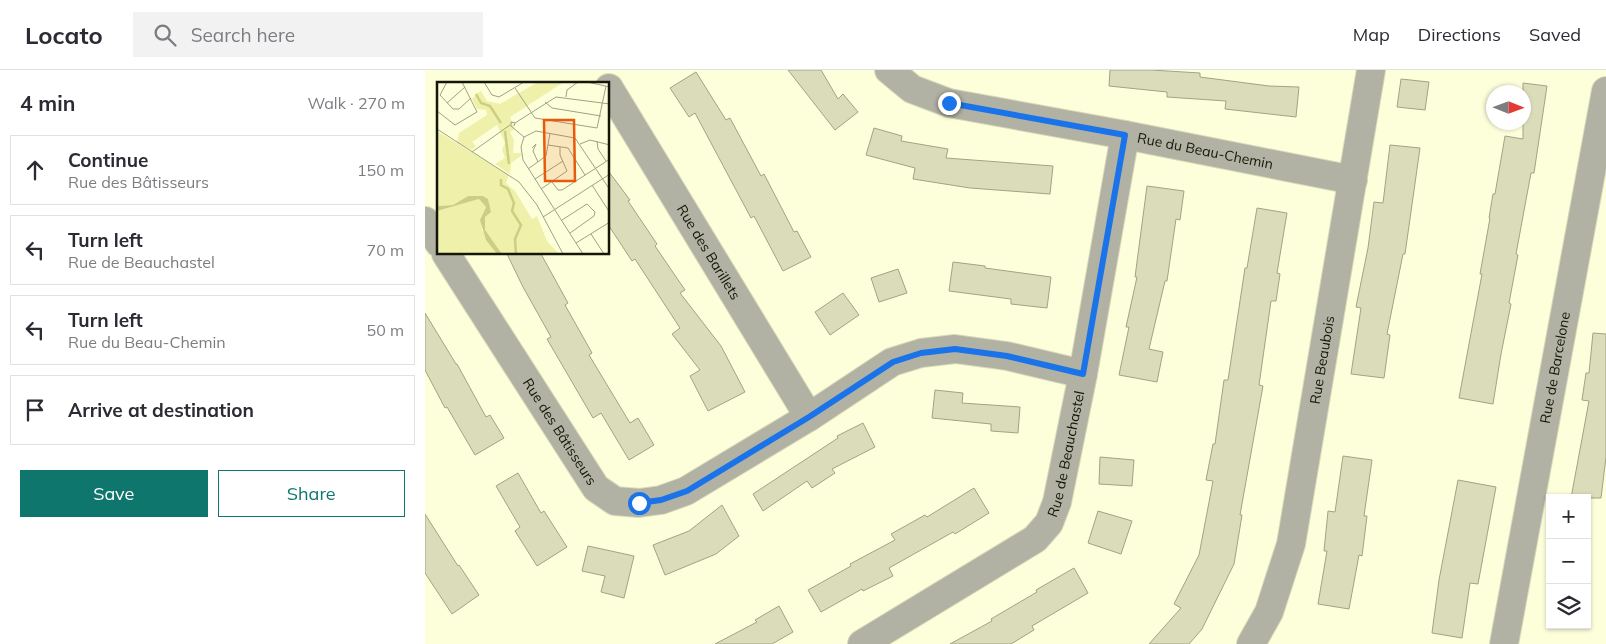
<!DOCTYPE html>
<html lang="en">
<head>
<meta charset="utf-8">
<style>
	:root { --surface:#fff; --page:#f2f2f3; --text:#2b2b33; --muted:#7c7c81; --line:#e1e1e2; --accent:#0f766e }
	body { margin:0; font-family:Mulish,sans-serif; background:var(--page); color:var(--text) }
	.controls { position:absolute; right:15px; bottom:15px; display:grid; overflow:hidden; border-radius:0px; box-shadow:0 1px 4px #0004 }
	.controls button { width:45px; height:45px; display:grid; place-items:center; padding:0; border:0; border-bottom:1px solid var(--line); background:var(--surface); color:var(--text); font:25px sans-serif }
	.compass { position:absolute; left:1061px; top:15px; width:45px; height:45px; border-radius:50%; background:var(--surface); box-shadow:0 1px 4px #0004; rotate:91deg }
	.stop { position:absolute; width:15px; height:15px; margin:-11px; border:4px solid #1a73e8; border-radius:50%; background:#fff }
	.stop.end { background:#1a73e8; border-color:#fff; box-shadow:0 1px 5px #0008 }
	.list { margin:0; padding:0; list-style:none }
	h2 { display:flex; justify-content:space-between; align-items:center; height:65px; margin:0; padding:0 20px; font-size:21px }
	h2 small { font-size:16px; font-weight:400; color:var(--muted) }
	.list li { display:grid; grid-template-columns:32px 1fr auto; gap:15px; align-items:center; box-sizing:border-box; height:70px; margin:0 10px 10px; padding:0 10px; border:1px solid var(--line); border-radius:0px }
	.list b { display:block; font-size:19px; white-space:nowrap }
	.list p { margin:0; font-size:16px; white-space:nowrap; color:var(--muted) }
	.list em { font-size:16px; font-style:normal; color:var(--muted) }
	.actions { display:flex; gap:10px; padding:15px 20px }
	.actions a { flex:1; padding:11px 0; border:1px solid var(--accent); border-radius:0px; text-align:center; font-size:18px; color:var(--accent) }
	.actions .main { background:var(--accent); color:#fff }
	.icon { flex:none; width:28px; height:28px; fill:none; stroke:currentColor; stroke-width:2; stroke-linecap:round; stroke-linejoin:round }
	.map { position:relative; flex:none; width:1181px; height:574px; overflow:hidden }
	header { display:flex; align-items:center; gap:30px; box-sizing:border-box; height:70px; padding:0 25px; background:var(--surface); border-bottom:1px solid var(--line) }
	header strong { font-size:24px }
	nav { display:flex; gap:28px; margin-inline-start:auto; font-size:18px }
	.search { width:350px; height:45px; background:var(--page); display:flex; align-items:center; gap:12px; box-sizing:border-box; padding:0 18px; border-radius:0px; color:var(--muted); font-size:19px }
	main { display:flex }
	aside { flex:1; background:var(--surface) }
	.map>svg:first-child { display:block }
</style>
</head>
<body>
<header>
<strong>Locato</strong>
<div class="search"><svg class="icon" aria-label="search" viewBox="0 0 24 24"><circle cx="10" cy="10" r="6"/><path d="M15 15l6 6"/></svg>Search here</div>
<nav><a>Map</a><a>Directions</a><a>Saved</a></nav>
</header>
<main>
<aside>
<h2>4 min<small>Walk · 270 m</small></h2>
<ul class="list">
<li><svg class="icon" aria-label="ahead" viewBox="0 0 24 24"><path d="M12 20V5M6 11l6-6 6 6"/></svg><div><b>Continue</b><p>Rue des Bâtisseurs</p></div><em>150 m</em></li>
<li><svg class="icon" aria-label="left" viewBox="0 0 24 24"><path d="M17 20v-9H6M10 6l-5 5 5 5"/></svg><div><b>Turn left</b><p>Rue de Beauchastel</p></div><em>70 m</em></li>
<li><svg class="icon" aria-label="left" viewBox="0 0 24 24"><path d="M17 20v-9H6M10 6l-5 5 5 5"/></svg><div><b>Turn left</b><p>Rue du Beau-Chemin</p></div><em>50 m</em></li>
<li><svg class="icon" aria-label="arrive" viewBox="0 0 24 24"><path d="M6 21V4h12l-3 4 3 4H6"/></svg><div><b>Arrive at destination</b></div></li>
</ul>
<div class="actions"><a class="main">Save</a><a>Share</a></div>
</aside>
<div class="map">
<svg width="1181" height="574" viewBox="0 0 1181 574">
	<rect width="100%" height="100%" fill="#fdffdb"/>
	<g fill="#dbddba" stroke="#a2a382">
		<polygon points="363,0 396,0 413,29 418,24 433,42 410,60"/>
		<polygon points="685,0 726,0 775,3 775,7 844,16 874,17 871,47 800,39 801,31 742,27 742,22 684,16"/>
		<polygon points="271,2 301,50 305,48 336,106 339,104 369,162 372,161 386,187 358,201 329,146 326,148 270,43 264,47 245,18"/>
		<polygon points="976,9 1004,12 1000,40 972,37"/>
		<polygon points="1098,13 1122,16 1109,103 1106,103 1091,184 1093,185 1084,233 1086,234 1076,284 1068,334 1034,328 1057,204 1055,204 1065,148 1064,148 1068,124 1070,124 1080,66 1098,69"/>
		<polygon points="449,58 477,66 476,71 523,79 521,88 628,96 625,124 545,118 488,109 490,98 441,85"/>
		<polygon points="965,75 995,78 980,184 978,184 962,264 965,265 959,308 926,304 936,238 931,237 943,178 949,132 958,133"/>
		<polygon points="184,102 205,130 203,131 232,174 230,176 260,220 255,223 296,276 320,322 283,341 265,306 275,300 247,264 255,258 210,189 207,191 184,156"/>
		<polygon points="722,116 759,121 755,150 751,149 742,211 740,211 724,279 738,282 732,312 694,305 704,257 701,257 712,207 710,207"/>
		<polygon points="832,138 862,143 852,203 855,204 851,231 846,231 834,315 838,316 815,445 817,445 809,494 777,559 764,574 724,574 756,538 749,534 774,485 788,411 781,410 788,374 790,374 799,310 803,310 820,198 822,198"/>
		<polygon points="82,184 116,184 143,233 140,235 167,283 164,285 205,353 213,348 229,375 204,390 176,343 168,348 122,269 126,267 98,217"/>
		<polygon points="528,192 560,196 560,198 626,207 622,238 586,234 586,229 524,221"/>
		<polygon points="473,199 482,223 454,232 446,208"/>
		<polygon points="418,223 434,245 405,265 390,242"/>
		<polygon points="0,243 31,294 32,294 61,347 65,345 79,368 50,385 22,337 20,338 0,300"/>
		<polygon points="1168,263 1181,264 1181,387 1176,428 1146,428 1164,331 1157,330 1161,303 1164,303"/>
		<polygon points="510,320 538,323 537,333 595,337 593,363 566,361 566,354 507,348"/>
		<polygon points="438,353 450,377 407,399 410,403 387,418 382,411 338,441 328,424 413,368 412,366"/>
		<polygon points="918,386 947,390 939,446 942,446 937,486 934,485 924,539 893,534 902,481 899,481 903,441 910,442"/>
		<polygon points="675,387 709,390 707,416 674,414"/>
		<polygon points="93,403 116,443 119,441 142,477 112,496 90,461 95,457 71,416"/>
		<polygon points="1033,410 1071,417 1053,514 1045,513 1037,568 1007,563 1014,510"/>
		<polygon points="549,418 564,443 530,464 528,462 464,498 468,506 438,521 437,519 396,542 383,520 426,496 425,494 470,470 466,464 500,445 502,447"/>
		<polygon points="297,435 314,466 291,484 240,505 228,475 264,461"/>
		<polygon points="673,441 707,451 696,484 663,473"/>
		<polygon points="0,444 33,496 34,495 54,525 27,544 0,503"/>
		<polygon points="163,476 209,486 199,528 176,522 180,506 157,501"/>
		<polygon points="649,498 663,523 607,556 609,560 586,574 525,574 567,551 566,549 612,522 611,520"/>
		<polygon points="354,536 368,562 347,574 290,574 332,552 330,550"/>
	</g>
	<g fill="none" stroke-linecap="round" stroke-linejoin="round">
		<defs>
			<g id="minor">
				<path id="s1" d="M464 0 487 19 524 33 700 65 928 110"/>
				<path id="s2" d="M184 18 384 347"/>
				<polyline points="0,151 14,173"/>
				<path id="s3" d="M21 184 171 418 190 431 214 433 236 430 261 421 384 347 467 292 496 283 530 279 582 286 658 304"/>
				<path id="s4" d="M437 574 610 469 624 453 632 432 658 304 700 65"/>
				<path id="s5" d="M826 574 844 542 866 474 946 0"/>
				<path id="s6" d="M1079 574 1181 21"/>
			</g>
		</defs>
		<use href="#minor" stroke="#d8dab9" stroke-width="30"/>
		<use href="#minor" stroke="#b1b2a3" stroke-width="28"/>
	</g>
	<g fill="none" stroke-linecap="round" stroke-linejoin="round">
		<polyline stroke="#1a73e8" stroke-width="6" points="214,433 236,430 262,421 384,347 468,292 496,283 530,279 582,286 658,304 700,65 524,33"/>
	</g>
	<g text-anchor="middle" stroke-width="5" stroke-linejoin="round" paint-order="stroke">
		<g font-size="14" fill="#151508" stroke="#fff">
			<text dy="5" stroke="none"><textPath href="#s1" startOffset="330">Rue du Beau-Chemin</textPath></text>
			<text dy="5" stroke="none"><textPath href="#s2" startOffset="192">Rue des Barillets</textPath></text>
			<text dy="5" stroke="none"><textPath href="#s5" startOffset="295">Rue Beaubois</textPath></text>
			<text dy="5" stroke="none"><textPath href="#s6" startOffset="281">Rue de Barcelone</textPath></text>
			<text dy="5" stroke="none"><textPath href="#s3" startOffset="211">Rue des Bâtisseurs</textPath></text>
			<text dy="5" stroke="none"><textPath href="#s4" startOffset="295">Rue de Beauchastel</textPath></text>
		</g>
	</g>
	<g transform="translate(12 12)">
		<rect width="172" height="172" fill="#fdffdb"/>
		<path d="M101 0H127L73 35 78 47 73 50 77 58 76 71H84V74L74 81 73 92 58 82 68 76 65 68 68 61 60 43 35 60 39 64 35 68 20 61 22 51 50 33 49 28 40 27 35 17 40 11 44 9 50 19 63 22ZM0 49 72 93 69 101 78 109 95 137 100 134 110 159 122 172H65L48 149V135L54 129 49 115 31 114 16 123 0 124ZM42 117 49 125 44 135 45 148 60 172H0V129Z" fill="#eff1aa"/>
		<path d="M31 114H46L51 117 54 130 48 135V148L65 172H60L49 158 43 138 49 125 42 117 0 129V124L16 123Z" fill="#cdce83"/>
		<path fill="none" stroke="#cdce83" stroke-width="2.5" d="M39 12 44 21 53 24 64 41M68 49 72 82M64 97V103L71 107 77 121 75 129 84 143 78 157 79 172"/>
		<path fill="none" stroke="#a0a187" stroke-width="1" d="M10 0 3 13 16 27H22L34 16M47 0 55 13 62 15 87 0M150 0 173 5M78 6 98 36 160 46 169 4M129 15 130 8 141 0M108 20 115 26 164 34M10 21 28 5M0 29 18 43 40 30 25 0M78 41 119 15 173 22M77 44 78 41 74 40V44L87 55M0 47 82 100 100 123 126 172M160 59 161 67 169 79M143 62 153 58 173 63M111 63 131 66 148 93M95 66 99 62 96 69 101 80M35 70 73 43M91 87 109 74 113 51M98 97 126 79M115 100 121 108H125L173 77M155 103 173 131M104 107 130 89 123 73V65M106 135 173 92M125 138 150 122 158 130 157 134 133 151M154 152 167 172M139 161 173 140M146 172 86 78 84 65 87 55 99 49 138 56 173 108"/>
		<path fill="#e8590c" fill-opacity="0.15" stroke="#e8590c" stroke-width="2.5" d="M107 38H137L138 99H108Z"/>
		<rect width="172" height="172" fill="none" stroke="#151508" stroke-width="2.5"/>
	</g>
</svg>
<div class="controls">
<button>+</button>
<button>−</button>
<button><svg class="icon" aria-label="layers" viewBox="0 0 24 24"><path d="M12 4l9 5-9 5-9-5zM3 14l9 5 9-5"/></svg></button>
</div>
<svg class="compass" viewBox="-18 -18 36 36"><path d="M0-13l5 13h-10z" fill="#e53935"/><path d="M0 13l5-13h-10z" fill="#7c7c81"/></svg>
<div class="stop" style="left:214px;top:433px"></div>
<div class="stop end" style="left:524px;top:33px"></div>
</div>
</main>
</body>
</html>
